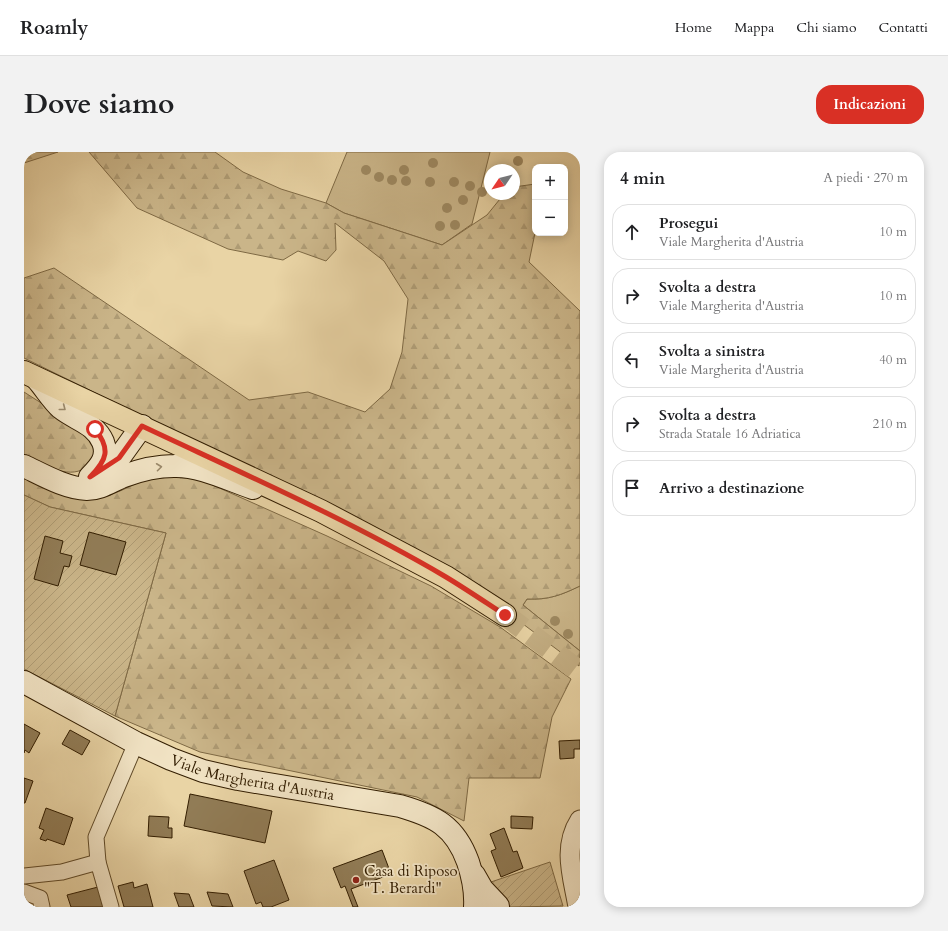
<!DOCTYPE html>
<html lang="it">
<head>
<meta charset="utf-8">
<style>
	:root { --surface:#fff; --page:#f2f2f2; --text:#202124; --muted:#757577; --line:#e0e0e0; --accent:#d93025 }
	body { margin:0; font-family:Cardo,serif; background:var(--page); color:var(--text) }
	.controls { position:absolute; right:12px; top:12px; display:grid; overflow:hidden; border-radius:8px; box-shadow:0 2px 10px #0003 }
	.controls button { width:36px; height:36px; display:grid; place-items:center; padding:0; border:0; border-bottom:1px solid var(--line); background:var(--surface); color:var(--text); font:20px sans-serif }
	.compass { position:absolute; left:460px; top:12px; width:36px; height:36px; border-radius:50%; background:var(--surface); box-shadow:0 2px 10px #0003; rotate:235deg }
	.stop { position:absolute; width:12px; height:12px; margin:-9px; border:3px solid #d93025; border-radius:50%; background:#fff }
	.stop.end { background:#d93025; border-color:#fff; box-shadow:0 1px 4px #0008 }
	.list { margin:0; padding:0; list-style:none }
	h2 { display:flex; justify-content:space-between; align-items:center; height:52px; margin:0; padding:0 16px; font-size:17px }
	h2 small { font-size:13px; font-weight:400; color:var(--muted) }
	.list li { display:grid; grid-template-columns:26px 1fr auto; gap:12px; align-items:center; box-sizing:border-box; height:56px; margin:0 8px 8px; padding:0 8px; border:1px solid var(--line); border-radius:16px }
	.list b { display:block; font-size:15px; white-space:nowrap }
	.list p { margin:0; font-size:13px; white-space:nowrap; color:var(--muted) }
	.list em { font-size:13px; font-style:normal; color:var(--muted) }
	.icon { flex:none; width:22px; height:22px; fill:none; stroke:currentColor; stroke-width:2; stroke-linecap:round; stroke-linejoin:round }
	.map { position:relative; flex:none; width:556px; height:755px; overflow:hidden; border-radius:16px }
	header { display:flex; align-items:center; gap:24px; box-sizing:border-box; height:56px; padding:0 20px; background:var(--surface); border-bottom:1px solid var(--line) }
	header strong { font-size:19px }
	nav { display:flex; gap:22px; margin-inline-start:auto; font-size:14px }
	.intro { display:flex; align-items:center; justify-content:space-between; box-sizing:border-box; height:96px; padding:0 24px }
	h1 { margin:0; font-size:28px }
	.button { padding:10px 18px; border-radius:16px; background:var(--accent); color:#fff; font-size:14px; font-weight:700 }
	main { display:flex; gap:24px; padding:0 24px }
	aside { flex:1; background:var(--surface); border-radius:16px; box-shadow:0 2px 10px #0003 }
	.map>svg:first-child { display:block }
</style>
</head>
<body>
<header>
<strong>Roamly</strong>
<nav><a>Home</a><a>Mappa</a><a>Chi siamo</a><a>Contatti</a></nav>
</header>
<div class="intro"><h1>Dove siamo</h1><a class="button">Indicazioni</a></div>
<main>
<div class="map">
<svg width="556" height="755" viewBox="0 0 556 755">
	<defs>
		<pattern id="forest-firs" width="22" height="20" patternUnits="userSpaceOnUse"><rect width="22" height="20" fill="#cab589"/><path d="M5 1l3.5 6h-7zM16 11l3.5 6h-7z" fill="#ae9b74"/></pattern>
		<pattern id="garden-furrows" width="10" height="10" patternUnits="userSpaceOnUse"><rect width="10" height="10" fill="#cab589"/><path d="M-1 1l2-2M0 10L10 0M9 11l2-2" fill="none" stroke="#ae9b74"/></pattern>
	</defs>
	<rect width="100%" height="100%" fill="#e9d4a5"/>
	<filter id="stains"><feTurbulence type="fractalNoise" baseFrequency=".005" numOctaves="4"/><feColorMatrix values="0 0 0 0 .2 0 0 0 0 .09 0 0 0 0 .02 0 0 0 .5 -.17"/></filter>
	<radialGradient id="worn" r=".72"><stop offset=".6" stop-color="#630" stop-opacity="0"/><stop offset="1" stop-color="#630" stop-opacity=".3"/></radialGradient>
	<g fill="#cab589" stroke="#7e6944">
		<polygon points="323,0 466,0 448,72 418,93 320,61 302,51"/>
		<path d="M556 434V499L499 453 503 447C525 448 537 443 556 434Z"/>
	</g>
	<g fill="url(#forest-firs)" stroke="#7e6944">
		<polygon points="0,0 34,0 0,11"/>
		<path d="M65 0H191L219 20 257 37 302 51 320 61 418 93 463 63 480 42H490V35L511 32V81L505 110 556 159V434C537 443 525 448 503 447L499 453 556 499 555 514 491 466 282 344 0 206V126L30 116 225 248 284 240 341 260 366 237 378 200 384 147 360 109 311 71 312 98 302 109 274 99 259 108 204 97 113 56Z"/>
		<path d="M0 240 64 281 72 301C69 306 65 313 61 316 44 328 16 311 0 304Z"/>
		<path d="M136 323 173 326 303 384 407 434 476 475 547 527 528 565 516 626H445L440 669 393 645 176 600 91 564 142 381 26 355 0 343V326C16 334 56 350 73 347 80 345 89 342 96 339 110 333 121 326 136 323Z"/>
	</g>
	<g fill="url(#garden-furrows)" stroke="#7e6944">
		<polygon points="0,343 26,355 142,381 91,564 0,517"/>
		<polygon points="526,710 539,754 487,755 470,748 464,731"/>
	</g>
	<g fill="#917c56" stroke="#321d00">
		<polygon points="65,380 102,390 92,423 56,413"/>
		<polygon points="21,384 39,389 36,401 48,404 45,415 40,414 34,434 10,427"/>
		<polygon points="0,572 16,581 5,601 1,598 0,601"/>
		<polygon points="46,578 66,589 58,603 38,592"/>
		<polygon points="556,588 556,597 550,597 550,606 536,607 535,589"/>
		<polygon points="0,626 9,629 1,651 0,651"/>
		<polygon points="166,642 248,659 241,691 160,674"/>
		<polygon points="22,656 49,666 40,693 23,687 22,689 16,687 20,678 15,676"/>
		<polygon points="125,664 145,665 144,676 148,676 148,686 124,684"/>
		<polygon points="487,664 509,665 508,677 487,676"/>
		<polygon points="480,676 489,700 493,699 499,716 477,725 467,699 472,697 466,682"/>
		<polygon points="358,698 367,722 327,737 334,755 329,755 321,734 317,736 309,716"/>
		<polygon points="250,708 265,748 247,755 239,755 237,750 232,752 220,719"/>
		<polygon points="109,730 110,736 123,732 129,755 100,755 94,734"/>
		<polygon points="74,735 79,755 47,755 43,743"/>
		<polygon points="183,740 204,742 209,755 188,754"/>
		<polygon points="150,741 165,742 170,755 155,755"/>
	</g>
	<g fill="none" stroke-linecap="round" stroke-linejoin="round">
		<polyline stroke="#c4af84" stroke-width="22" stroke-dasharray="22 11" stroke-linecap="butt" points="481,463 556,520"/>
		<defs>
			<g id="minor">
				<polyline points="74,710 87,755"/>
				<polyline points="0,724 38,720 74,710 72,685 112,591"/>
				<polyline points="0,740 16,746 18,755"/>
			</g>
			<path id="tertiary" d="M554 755C549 725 538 696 556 668"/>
			<g id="secondary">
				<path d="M13 227C21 236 28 248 37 256 52 268 71 271 79 290 85 305 76 315 66 325"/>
				<path d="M0 314C19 323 41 336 63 337 77 337 87 329 100 324 116 318 133 314 150 314 176 313 205 328 229 336"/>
				<polyline points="72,321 95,306 118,274"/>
				<path id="s1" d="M0 530 112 591 147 607 179 619 214 627 376 654C411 664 431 674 444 710 449 725 452 739 451 755"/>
				<polyline points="450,723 458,737 474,754"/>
			</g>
			<polyline id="primary" points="0,220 297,359 422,425 481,463"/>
		</defs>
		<use href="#minor" stroke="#604b29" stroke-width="17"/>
		<use href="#tertiary" stroke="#604b29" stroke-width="21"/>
		<use href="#secondary" stroke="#321d00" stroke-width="24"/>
		<use href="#primary" stroke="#321d00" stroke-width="24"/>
		<use href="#minor" stroke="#f1e3c4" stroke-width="15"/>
		<use href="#tertiary" stroke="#f1e3c4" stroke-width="19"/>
		<use href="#secondary" stroke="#f1e3c4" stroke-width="22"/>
		<use href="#primary" stroke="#e9d4a5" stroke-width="22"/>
	</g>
	<g fill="#9e8961">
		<circle cx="494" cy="9" r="5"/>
		<circle cx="409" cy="11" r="5"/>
		<circle cx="342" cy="18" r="5"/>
		<circle cx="380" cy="18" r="5"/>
		<circle cx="355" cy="25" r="5"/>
		<circle cx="368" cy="28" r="5"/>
		<circle cx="382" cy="29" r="5"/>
		<circle cx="406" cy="30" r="5"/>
		<circle cx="430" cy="30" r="5"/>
		<circle cx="446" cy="34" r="5"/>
		<circle cx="458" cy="40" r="5"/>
		<circle cx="439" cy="48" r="5"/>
		<circle cx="423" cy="56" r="5"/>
		<circle cx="431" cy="73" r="5"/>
		<circle cx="416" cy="74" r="5"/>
		<circle cx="531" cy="469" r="5"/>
		<circle cx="544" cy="482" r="5"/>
	</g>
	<defs><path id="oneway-chevron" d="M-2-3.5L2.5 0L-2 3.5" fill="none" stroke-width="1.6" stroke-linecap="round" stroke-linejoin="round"/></defs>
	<g stroke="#9b8a6c">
		<use href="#oneway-chevron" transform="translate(39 256) rotate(38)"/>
		<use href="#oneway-chevron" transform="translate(135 315) rotate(-7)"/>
	</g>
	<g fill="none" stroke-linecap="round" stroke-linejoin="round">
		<path stroke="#d93025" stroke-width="5" d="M71 277C87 297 83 308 66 325L95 306 118 274C220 322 325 368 422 425 442 437 461 450 481 463"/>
	</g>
	<circle fill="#8f2418" stroke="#f1e3c4" stroke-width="1.5" cx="332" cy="728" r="4"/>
	<g text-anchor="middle" stroke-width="3.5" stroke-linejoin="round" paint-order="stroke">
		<g font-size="15" fill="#321d00" stroke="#f1e3c4">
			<text dy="5" stroke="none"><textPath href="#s1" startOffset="250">Viale Margherita d'Austria</textPath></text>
		</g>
		<g font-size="15" fill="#321d00" stroke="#f1e3c4" text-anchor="start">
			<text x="340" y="724">Casa di Riposo<tspan x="340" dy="17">"T. Berardi"</tspan></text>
		</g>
	</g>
	<rect width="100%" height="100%" filter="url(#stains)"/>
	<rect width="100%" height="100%" fill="url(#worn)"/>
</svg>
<div class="controls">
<button>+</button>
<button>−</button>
</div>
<svg class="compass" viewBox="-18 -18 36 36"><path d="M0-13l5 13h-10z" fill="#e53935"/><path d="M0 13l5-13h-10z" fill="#757577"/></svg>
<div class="stop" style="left:71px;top:277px"></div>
<div class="stop end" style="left:481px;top:463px"></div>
</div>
<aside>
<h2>4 min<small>A piedi · 270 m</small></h2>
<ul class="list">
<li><svg class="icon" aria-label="ahead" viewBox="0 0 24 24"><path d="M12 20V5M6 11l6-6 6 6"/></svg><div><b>Prosegui</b><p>Viale Margherita d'Austria</p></div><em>10 m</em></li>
<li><svg class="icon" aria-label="right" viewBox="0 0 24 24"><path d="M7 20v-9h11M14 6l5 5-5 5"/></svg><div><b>Svolta a destra</b><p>Viale Margherita d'Austria</p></div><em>10 m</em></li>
<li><svg class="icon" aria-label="left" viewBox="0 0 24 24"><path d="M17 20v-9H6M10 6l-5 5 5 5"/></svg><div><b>Svolta a sinistra</b><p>Viale Margherita d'Austria</p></div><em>40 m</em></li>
<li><svg class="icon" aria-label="right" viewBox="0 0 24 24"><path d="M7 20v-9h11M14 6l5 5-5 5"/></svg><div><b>Svolta a destra</b><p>Strada Statale 16 Adriatica</p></div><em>210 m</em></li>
<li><svg class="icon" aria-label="arrive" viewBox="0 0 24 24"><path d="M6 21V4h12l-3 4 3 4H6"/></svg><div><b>Arrivo a destinazione</b></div></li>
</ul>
</aside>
</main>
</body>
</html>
